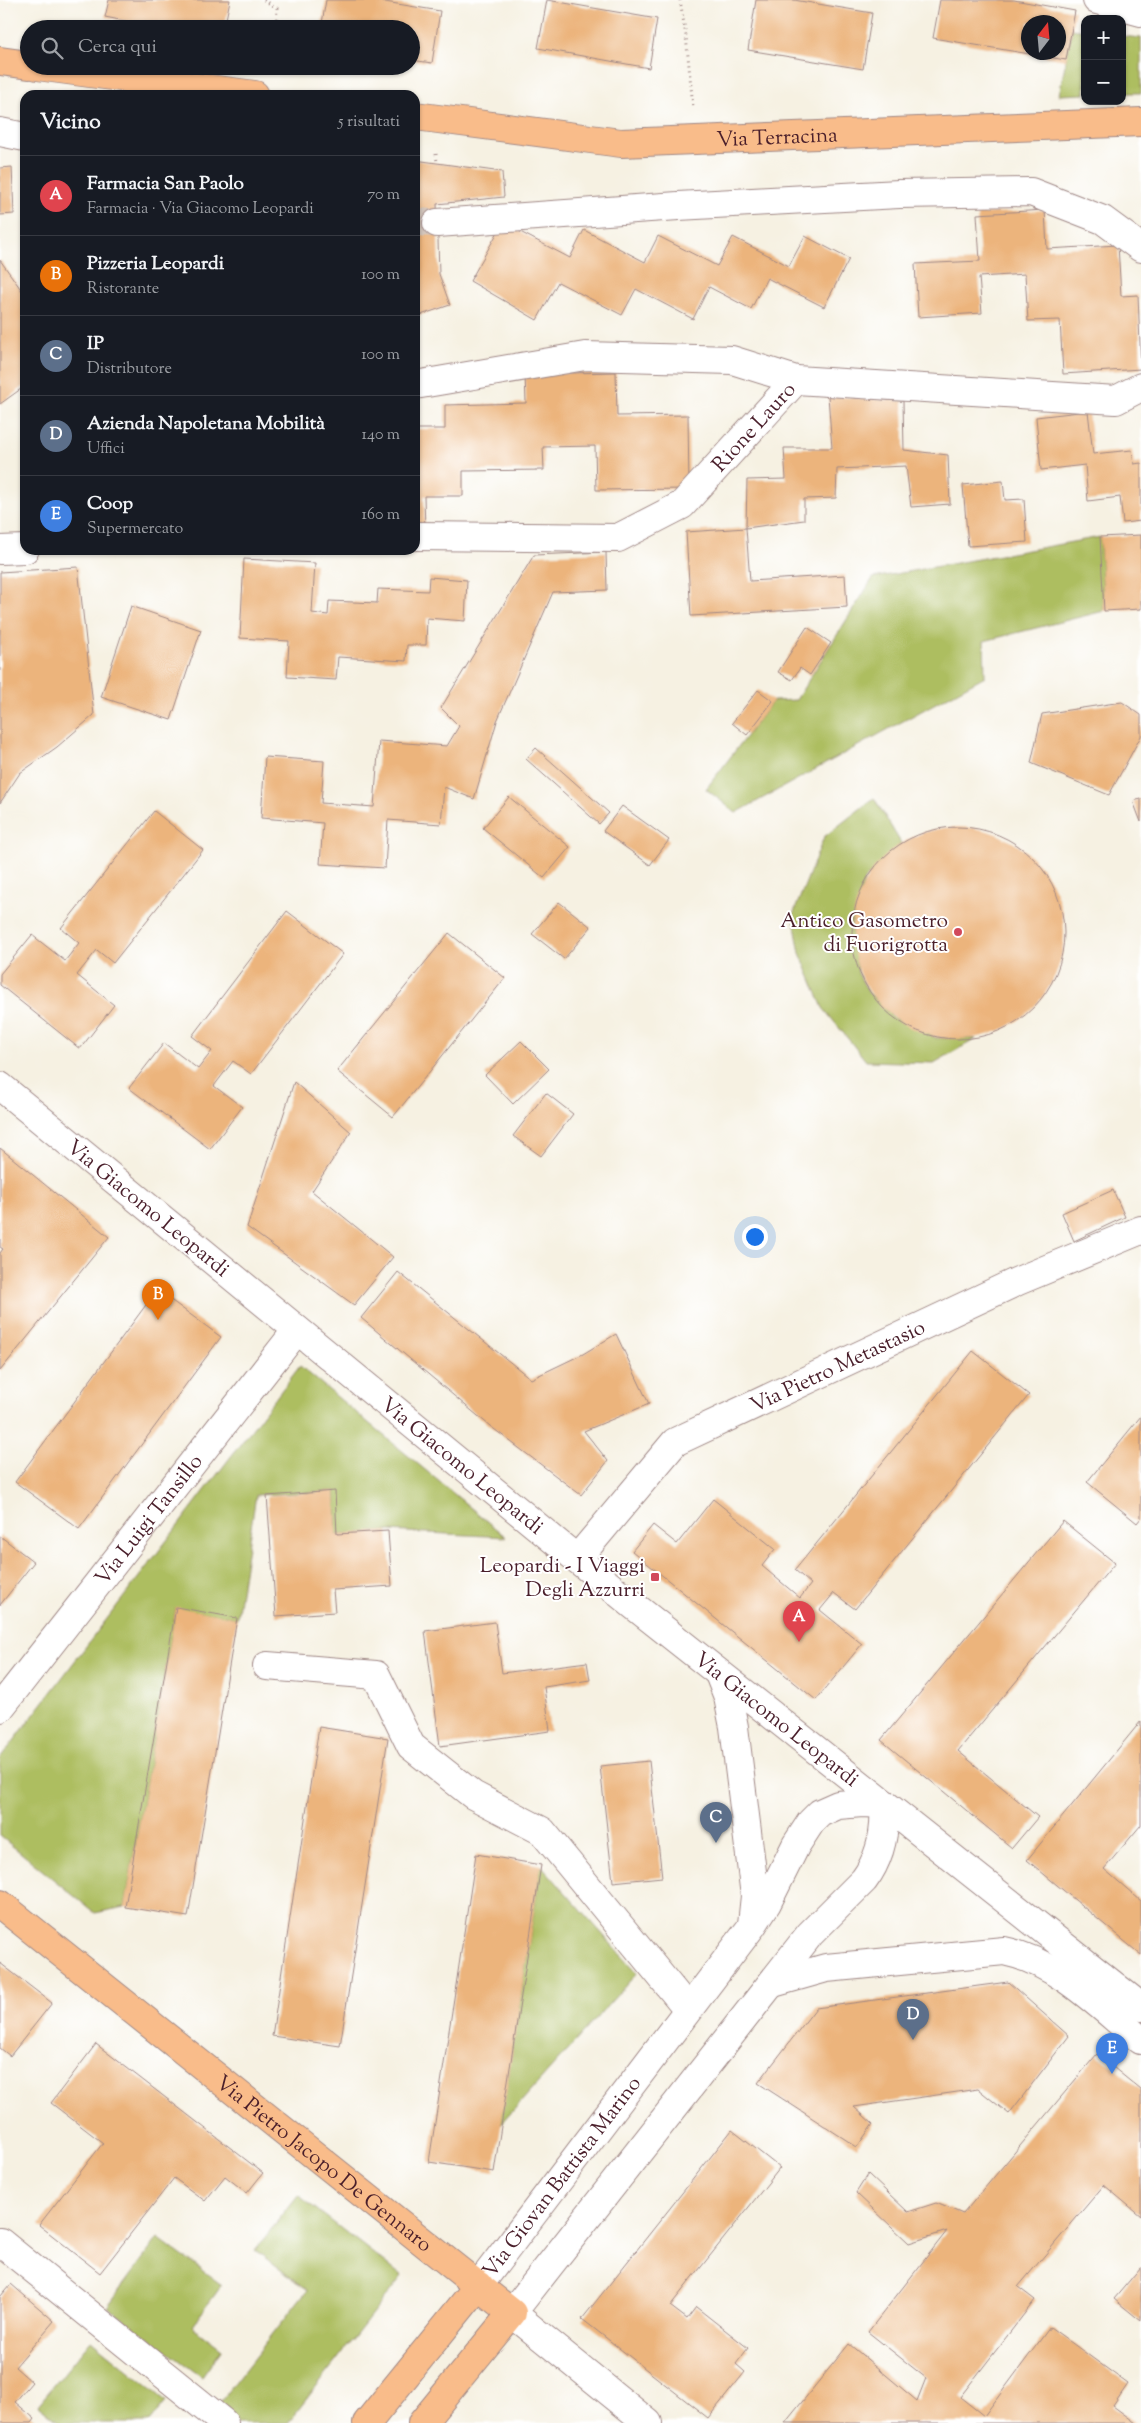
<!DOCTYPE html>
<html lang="it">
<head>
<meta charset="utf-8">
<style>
	:root { --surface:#171b24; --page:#20242c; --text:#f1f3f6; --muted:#9ea1a6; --line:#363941; --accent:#0f766e }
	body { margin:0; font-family:"Sorts Mill Goudy",serif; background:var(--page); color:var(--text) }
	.controls { position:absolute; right:15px; top:15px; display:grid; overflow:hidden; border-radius:10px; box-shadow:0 1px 4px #0004 }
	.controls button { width:45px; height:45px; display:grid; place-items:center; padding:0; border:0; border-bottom:1px solid var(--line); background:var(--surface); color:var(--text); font:25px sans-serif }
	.compass { position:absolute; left:1021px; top:15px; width:45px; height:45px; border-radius:50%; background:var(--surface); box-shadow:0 1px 4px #0004; rotate:16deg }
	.you { position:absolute; left:754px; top:1236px; width:18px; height:18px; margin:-12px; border:4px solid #fff; border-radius:50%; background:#1a73e8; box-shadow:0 0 0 8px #1a73e833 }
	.badge { display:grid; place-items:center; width:32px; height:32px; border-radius:50%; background:var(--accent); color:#fff; font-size:16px; font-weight:700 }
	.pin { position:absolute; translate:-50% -41px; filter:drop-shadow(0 1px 2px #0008) }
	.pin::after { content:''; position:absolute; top:26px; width:18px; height:15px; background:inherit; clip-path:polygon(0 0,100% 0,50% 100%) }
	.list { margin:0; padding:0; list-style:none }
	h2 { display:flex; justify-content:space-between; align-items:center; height:65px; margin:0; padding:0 20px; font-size:21px }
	h2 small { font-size:16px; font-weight:400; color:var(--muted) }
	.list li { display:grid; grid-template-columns:32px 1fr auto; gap:15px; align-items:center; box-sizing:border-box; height:80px; padding:0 20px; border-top:1px solid var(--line) }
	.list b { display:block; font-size:19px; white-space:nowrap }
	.list p { margin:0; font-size:16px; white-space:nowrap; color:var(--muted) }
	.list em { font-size:16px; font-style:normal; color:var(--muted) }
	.icon { flex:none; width:28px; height:28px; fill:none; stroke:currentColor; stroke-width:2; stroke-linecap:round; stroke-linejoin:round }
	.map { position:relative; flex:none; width:1141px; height:2423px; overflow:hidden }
	.search { position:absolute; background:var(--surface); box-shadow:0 1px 4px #0004; left:20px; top:20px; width:400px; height:55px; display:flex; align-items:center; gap:12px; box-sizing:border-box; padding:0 18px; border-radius:28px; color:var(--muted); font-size:19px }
	.panel { position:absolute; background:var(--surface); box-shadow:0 1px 4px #0004; left:20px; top:90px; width:400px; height:465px; border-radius:15px }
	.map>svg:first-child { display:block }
</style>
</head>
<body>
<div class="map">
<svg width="1141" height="2423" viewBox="0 0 1141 2423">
	<rect width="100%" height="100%" fill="#fff"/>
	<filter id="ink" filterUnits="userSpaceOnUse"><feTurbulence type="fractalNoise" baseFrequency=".02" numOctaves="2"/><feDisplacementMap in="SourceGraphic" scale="10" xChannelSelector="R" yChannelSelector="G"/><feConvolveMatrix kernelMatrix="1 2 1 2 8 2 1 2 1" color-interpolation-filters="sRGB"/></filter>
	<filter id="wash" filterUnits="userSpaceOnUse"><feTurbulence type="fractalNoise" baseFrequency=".0096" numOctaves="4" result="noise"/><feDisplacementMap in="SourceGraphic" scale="20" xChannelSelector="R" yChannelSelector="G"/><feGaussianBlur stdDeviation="1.12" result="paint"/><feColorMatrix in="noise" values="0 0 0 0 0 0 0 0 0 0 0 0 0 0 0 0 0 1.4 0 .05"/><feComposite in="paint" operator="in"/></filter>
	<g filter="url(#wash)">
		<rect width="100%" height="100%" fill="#f6f1e2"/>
		<g fill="#adbe61" stroke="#7c6e46">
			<polygon points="1072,29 1085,31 1085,94 1059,95"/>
			<polygon points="1122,36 1141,38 1141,93 1122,93"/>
			<polygon points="1100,537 1104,611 984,641 985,676 736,813 706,789 773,701 796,700 873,578"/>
			<polygon points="874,798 901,843 864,880 851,926 858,973 868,992 893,1018 936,1038 976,1039 934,1063 866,1061 823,1008 800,953 793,915 824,837"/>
			<polygon points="300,1366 506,1537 388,1531 337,1534 335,1491 256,1495 237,1618 176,1608 125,1907 95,1913 0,1836 0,1759"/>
			<polygon points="541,1865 637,1973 501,2124"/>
			<polygon points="298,2195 402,2276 288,2423 203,2423 307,2290 255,2250"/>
			<polygon points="158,2238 222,2285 192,2326 222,2349 202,2377 107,2307"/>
			<polygon points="91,2340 166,2401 148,2423 60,2423 38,2405"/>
		</g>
		<g id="blocks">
			<g fill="#ecb47b" fill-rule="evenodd">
				<polygon points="109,0 230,0 224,29 164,29 105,17"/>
				<polygon points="326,0 373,0 440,11 432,63 411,60 411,29 321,29"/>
				<polygon points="547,0 657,19 649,68 538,48"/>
				<polygon points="756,0 794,0 872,13 863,69 748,50"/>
				<path d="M940 0H1014L1075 11 1066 60 933 38ZM1028 22H1058V52H1028Z"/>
				<polygon points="415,160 502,172 504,197 437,204 439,274 450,305 415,317"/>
				<polygon points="12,167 14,214 0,215 0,168"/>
				<polygon points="1045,210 1047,249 1118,245 1121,296 1138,295 1141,369 1063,374 1060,320 1028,321 1025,274 979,277 982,313 918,317 915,264 980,261 977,214"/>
				<polygon points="503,223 570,258 584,230 645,262 658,236 717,266 733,237 789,266 805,236 849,259 824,307 767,278 751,309 709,287 693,319 636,289 622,315 558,282 537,320 470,281"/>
				<polygon points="0,260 25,295 25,386 0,404"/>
				<polygon points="616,372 617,416 688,415 689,489 596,490 595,446 543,447 544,470 463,471 463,496 424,496 425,529 415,529 415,429 445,429 445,405 526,403 525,374"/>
				<polygon points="828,396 903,401 904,450 948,455 950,504 911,507 906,466 837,469 836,498 804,499 804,520 746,528 747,480 786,479 784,448 832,448"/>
				<polygon points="1088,411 1093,454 1132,450 1134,464 1141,463 1141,521 1123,523 1120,497 1088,501 1085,465 1041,470 1036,417"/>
				<polygon points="1003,481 1005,500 1024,499 1027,542 968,546 963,485"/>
				<polygon points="746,528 750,581 845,575 847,607 691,616 686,532"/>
				<polygon points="1141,535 1141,609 1104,611 1100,537"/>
				<polygon points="606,552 607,590 553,592 497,721 474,799 444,787 441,824 388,820 385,868 320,864 323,823 261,818 265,757 324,761 321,803 374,807 379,741 447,746 459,726 441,708 534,555"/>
				<polygon points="244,559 315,563 312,613 328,615 329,601 377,603 378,589 428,591 429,577 467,580 465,621 427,618 426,645 407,645 406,661 338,657 336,680 287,677 289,641 240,638"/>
				<polygon points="78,567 94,715 57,747 20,773 0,803 0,572"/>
				<polygon points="131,606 201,630 171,720 101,697"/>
				<polygon points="807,627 831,643 810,675 800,668 792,680 778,672"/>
				<polygon points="758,690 773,701 747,735 732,723"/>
				<polygon points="1122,702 1141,715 1141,736 1109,795 1031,763 1042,714"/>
				<polygon points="536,748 609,813 599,824 526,759"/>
				<polygon points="509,797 570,847 544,878 483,828"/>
				<polygon points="1141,799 1141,822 1133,801"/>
				<polygon points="622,806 669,840 650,865 603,831"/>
				<polygon points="154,811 203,850 113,963 97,950 77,975 114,1005 80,1049 0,985 0,974 32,935 65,961 79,943 61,928"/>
				<circle cx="958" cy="933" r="106"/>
				<polygon points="559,902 591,927 564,959 532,934"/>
				<polygon points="287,911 343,954 251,1074 233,1061 214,1086 242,1107 210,1149 129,1088 164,1043 198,1069 212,1051 192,1036"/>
				<polygon points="449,933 505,978 393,1117 337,1071"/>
				<polygon points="521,1041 549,1069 513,1104 485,1075"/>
				<polygon points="294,1082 351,1132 312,1191 393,1257 354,1305 247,1227"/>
				<polygon points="546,1093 573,1114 541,1156 513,1136"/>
				<polygon points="0,1148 109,1237 0,1371 0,1253 3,1249 0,1247"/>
				<polygon points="1113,1190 1125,1217 1074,1241 1062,1213"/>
				<polygon points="398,1272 531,1379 583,1354 616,1334 649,1404 584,1431 608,1461 581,1495 490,1426 361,1318"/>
				<polygon points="157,1290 221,1337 79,1529 15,1482"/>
				<polygon points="973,1351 1029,1395 855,1609 834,1593 820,1610 862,1644 816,1700 632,1551 653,1525 677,1544 713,1499 775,1549 762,1566 800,1598 811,1584 795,1570"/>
				<polygon points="1141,1416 1141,1518 1137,1523 1087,1482"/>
				<polygon points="335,1491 337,1534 388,1531 392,1586 333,1590 335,1612 276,1616 267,1496"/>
				<polygon points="1063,1521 1115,1563 958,1751 1038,1817 1012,1848 881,1740"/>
				<polygon points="0,1536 34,1562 0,1605"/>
				<polygon points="176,1607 237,1618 188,1917 125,1907"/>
				<polygon points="495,1622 502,1673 587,1662 590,1680 544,1687 550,1731 440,1746 425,1631"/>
				<polygon points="1141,1721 1141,1825 1104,1869 1141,1901 1141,1955 1027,1860"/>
				<polygon points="319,1727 388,1738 340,2046 272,2036"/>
				<polygon points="649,1761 662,1877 613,1882 600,1766"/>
				<polygon points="476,1854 541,1865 494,2172 429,2162"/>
				<polygon points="0,1963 52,2003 10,2056 0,2048"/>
				<polygon points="1008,1982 1069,2036 1009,2114 978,2089 854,2107 873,2124 857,2147 758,2083 816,2008"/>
				<polygon points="96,2044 263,2173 247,2193 225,2176 205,2201 174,2178 100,2273 39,2225 103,2143 51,2103"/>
				<polygon points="1097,2054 1141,2090 1141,2216 1104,2185 1018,2287 1035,2300 960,2397 984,2416 1050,2327 1128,2384 1113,2406 1136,2423 785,2423 849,2344 917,2401 926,2378 868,2332 947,2231 909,2243 856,2193 868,2174 908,2212 936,2203 963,2214"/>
				<polygon points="732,2130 780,2168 670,2306 687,2319 696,2307 748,2348 736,2364 745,2372 708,2418 582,2319"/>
				<polygon points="1141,2267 1141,2321 1114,2299"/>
				<polygon points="11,2284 54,2321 15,2367 32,2382 15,2402 35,2419 32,2423 0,2423 0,2297"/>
			</g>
		</g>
	</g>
	<g filter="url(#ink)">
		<use href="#blocks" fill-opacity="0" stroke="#a08886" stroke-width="1"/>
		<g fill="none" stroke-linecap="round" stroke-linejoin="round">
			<polyline stroke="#d4c7bd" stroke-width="28" stroke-dasharray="28 14" stroke-linecap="butt" points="415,222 437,223"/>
			<defs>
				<g id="minor">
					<polyline points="1097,0 1141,12"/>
					<polyline points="0,132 25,137"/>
					<polyline points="437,223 678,206 899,194 1031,192 1103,220 1141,248"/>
					<polyline points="415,385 585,356 732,360 796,380 1116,400 1141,387"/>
					<path id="s1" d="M415 536 618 538 682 505 796 380"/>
					<polyline points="0,550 25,549"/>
					<path id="s2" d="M0 1086 633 1605 1141 2007"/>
					<path id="s3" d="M577 1559 675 1442 1018 1281 1141 1230"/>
					<polyline points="267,1666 376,1675 411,1746 473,1795 542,1831 688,2009"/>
					<polyline points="719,1674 728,1697 734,1727 755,1896 752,1924"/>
					<path id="s4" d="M0 1708 297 1330"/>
					<path d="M773 1983 826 1968 1004 1951C1058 1962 1099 2006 1141 2040"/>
					<polyline points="0,2242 224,2423"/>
					<path id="s5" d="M479 2285 752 1926 767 1903 796 1845 811 1822 820 1813 838 1805 862 1803 884 1804"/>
					<path d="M648 2423 512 2313 810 1934 864 1880C881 1857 886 1832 884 1804"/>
				</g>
				<g id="major">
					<polyline points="0,61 29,65"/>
					<polyline points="37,66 255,95"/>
					<path id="s6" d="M415 116 621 143 1141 122"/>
					<path id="s7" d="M0 1904 512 2313 422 2423"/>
					<polyline points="367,2423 479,2285"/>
				</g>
			</defs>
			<use href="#minor" stroke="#a08886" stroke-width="30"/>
			<use href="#major" stroke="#a08886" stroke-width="30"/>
			<g stroke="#a08886" stroke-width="3" stroke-dasharray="1 4" stroke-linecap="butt">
				<polyline points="264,0 277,8 276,29"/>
				<polyline points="680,0 686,36 693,107"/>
				<polyline points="436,154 437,162"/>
			</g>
			<use href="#minor" stroke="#fff" stroke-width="28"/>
			<use href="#major" stroke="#f9bc8a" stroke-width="28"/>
		</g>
	</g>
	<g fill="#d1495b" stroke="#fff" stroke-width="2">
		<circle cx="958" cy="932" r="5"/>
		<rect x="650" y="1572" width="10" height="10" rx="2.5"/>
	</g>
	<g text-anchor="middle" stroke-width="4" stroke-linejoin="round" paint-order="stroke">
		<g font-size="21" fill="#4a1f2b" stroke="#fff">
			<text dy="7" stroke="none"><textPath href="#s6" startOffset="364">Via Terracina</textPath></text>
			<text dy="7" stroke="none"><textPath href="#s1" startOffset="381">Rione Lauro</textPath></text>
			<text dy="7" stroke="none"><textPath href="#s2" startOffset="192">Via Giacomo Leopardi</textPath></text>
			<text dy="7" stroke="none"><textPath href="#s3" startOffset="332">Via Pietro Metastasio</textPath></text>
			<text dy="7" stroke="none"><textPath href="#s2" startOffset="598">Via Giacomo Leopardi</textPath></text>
			<text dy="7" stroke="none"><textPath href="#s4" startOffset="240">Via Luigi Tansillo</textPath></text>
			<text dy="7" stroke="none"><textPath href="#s2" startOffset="1002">Via Giacomo Leopardi</textPath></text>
			<text dy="7" stroke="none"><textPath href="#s7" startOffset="415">Via Pietro Jacopo De Gennaro</textPath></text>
			<text dy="7" stroke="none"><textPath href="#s5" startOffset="136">Via Giovan Battista Marino</textPath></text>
		</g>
		<g font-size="21" fill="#4a1f2b" stroke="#fff" text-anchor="end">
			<text x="948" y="927">Antico Gasometro<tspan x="948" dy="24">di Fuorigrotta</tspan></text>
			<text x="645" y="1572">Leopardi - I Viaggi<tspan x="645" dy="24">Degli Azzurri</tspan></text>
		</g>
	</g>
</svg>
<div class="controls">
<button>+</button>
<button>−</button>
</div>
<svg class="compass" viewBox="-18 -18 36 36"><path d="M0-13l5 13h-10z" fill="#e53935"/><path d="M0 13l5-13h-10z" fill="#9ea1a6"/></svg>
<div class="you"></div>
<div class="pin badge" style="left:799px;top:1642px;background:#e0444e">A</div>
<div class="pin badge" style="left:158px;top:1320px;background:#e8710a">B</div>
<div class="pin badge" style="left:716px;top:1843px;background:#5c6f8a">C</div>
<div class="pin badge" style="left:913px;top:2040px;background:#5c6f8a">D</div>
<div class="pin badge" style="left:1112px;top:2074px;background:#3f7fe0">E</div>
<div class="search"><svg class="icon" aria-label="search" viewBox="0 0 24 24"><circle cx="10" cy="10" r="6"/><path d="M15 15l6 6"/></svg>Cerca qui</div>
<section class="panel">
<h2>Vicino<small>5 risultati</small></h2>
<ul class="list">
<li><span class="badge" style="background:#e0444e">A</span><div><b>Farmacia San Paolo</b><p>Farmacia · Via Giacomo Leopardi</p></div><em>70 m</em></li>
<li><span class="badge" style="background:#e8710a">B</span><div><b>Pizzeria Leopardi</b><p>Ristorante</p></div><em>100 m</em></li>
<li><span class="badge" style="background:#5c6f8a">C</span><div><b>IP</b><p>Distributore</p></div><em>100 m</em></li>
<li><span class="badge" style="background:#5c6f8a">D</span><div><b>Azienda Napoletana Mobilità</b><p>Uffici</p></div><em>140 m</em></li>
<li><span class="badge" style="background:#3f7fe0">E</span><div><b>Coop</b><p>Supermercato</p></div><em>160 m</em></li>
</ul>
</section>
</div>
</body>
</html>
